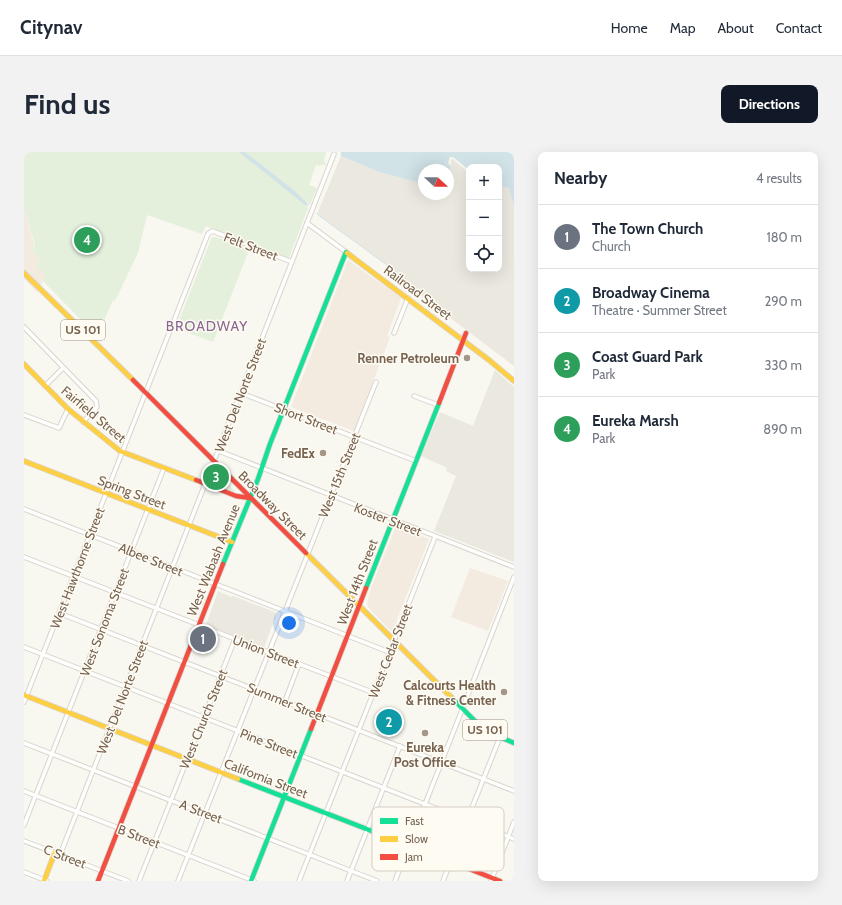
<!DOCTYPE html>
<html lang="en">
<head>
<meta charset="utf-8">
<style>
	:root { --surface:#fff; --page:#f2f2f3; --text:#1f2937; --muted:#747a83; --line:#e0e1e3; --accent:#111827 }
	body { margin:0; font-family:Cabin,sans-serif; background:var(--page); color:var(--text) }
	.controls { position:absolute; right:12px; top:12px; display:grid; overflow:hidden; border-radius:8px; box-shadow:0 4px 16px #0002 }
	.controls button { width:36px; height:36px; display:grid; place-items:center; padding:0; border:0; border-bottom:1px solid var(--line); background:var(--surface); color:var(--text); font:20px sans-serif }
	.compass { position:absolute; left:394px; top:12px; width:36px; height:36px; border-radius:50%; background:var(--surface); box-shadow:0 4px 16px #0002; rotate:111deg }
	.you { position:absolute; left:265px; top:471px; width:14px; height:14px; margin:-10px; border:3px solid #fff; border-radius:50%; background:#1a73e8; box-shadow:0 0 0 6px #1a73e833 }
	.badge { display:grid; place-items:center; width:26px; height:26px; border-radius:50%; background:var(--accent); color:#fff; font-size:13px; font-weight:700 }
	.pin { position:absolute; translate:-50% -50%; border:2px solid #fff; box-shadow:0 1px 4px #0006 }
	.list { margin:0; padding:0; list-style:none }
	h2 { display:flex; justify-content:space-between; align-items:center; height:52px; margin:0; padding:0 16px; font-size:17px }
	h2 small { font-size:13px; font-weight:400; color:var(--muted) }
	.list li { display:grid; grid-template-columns:26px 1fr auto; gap:12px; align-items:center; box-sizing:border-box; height:64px; padding:0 16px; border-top:1px solid var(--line) }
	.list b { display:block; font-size:15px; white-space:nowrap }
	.list p { margin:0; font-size:13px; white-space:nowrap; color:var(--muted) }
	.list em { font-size:13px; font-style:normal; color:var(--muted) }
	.icon { flex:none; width:22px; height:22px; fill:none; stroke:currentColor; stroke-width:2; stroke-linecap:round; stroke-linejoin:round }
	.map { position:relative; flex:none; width:490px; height:729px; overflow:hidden; border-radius:8px }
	header { display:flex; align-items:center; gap:24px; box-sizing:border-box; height:56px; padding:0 20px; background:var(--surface); border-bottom:1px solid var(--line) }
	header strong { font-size:19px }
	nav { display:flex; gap:22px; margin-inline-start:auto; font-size:14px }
	.intro { display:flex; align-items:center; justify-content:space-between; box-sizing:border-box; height:96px; padding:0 24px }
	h1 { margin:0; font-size:28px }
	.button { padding:10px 18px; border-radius:8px; background:var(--accent); color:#fff; font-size:14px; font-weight:700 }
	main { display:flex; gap:24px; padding:0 24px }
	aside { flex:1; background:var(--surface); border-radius:8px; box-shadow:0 4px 16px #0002 }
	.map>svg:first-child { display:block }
</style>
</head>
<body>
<header>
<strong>Citynav</strong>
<nav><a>Home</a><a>Map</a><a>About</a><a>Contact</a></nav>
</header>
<div class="intro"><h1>Find us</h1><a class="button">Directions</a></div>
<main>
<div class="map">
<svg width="490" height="729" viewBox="0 0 490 729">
	<rect width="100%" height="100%" fill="#f8f7f0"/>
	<g fill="#f3eae0">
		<polygon points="0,59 3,64 12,102 24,124 19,129 13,140 0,127"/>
		<polygon points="324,108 377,146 363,184 366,185 330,279 267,255"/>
		<polygon points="372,374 405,387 368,480 345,456 343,451 347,436"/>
		<polygon points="446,416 484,429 464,479 427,465"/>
	</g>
	<g fill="#ebe8e0">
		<polygon points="317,4 355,20 400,32 400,42 424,42 424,27 430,29 430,28 424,26 424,21 427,13 425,11 426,6 430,6 445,19 445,117 475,117 475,34 485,36 490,52 490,214 380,131 382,127 293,62"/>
		<polygon points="471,218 490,235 490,410 410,379 432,324 422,319 423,316 397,304 416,260 449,274"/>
		<polygon points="194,439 207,445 209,444 253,461 240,495 182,473"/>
	</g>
	<g fill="#e4f0dc">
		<polygon points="0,0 301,0 302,2 300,7 302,14 298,12 297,14 292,13 285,33 293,36 286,53 283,50 284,56 265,106 182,74 178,82 123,63 114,101 91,149 89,148 74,182 63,174 19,129 23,124 12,114 16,110 14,108 15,106 11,103 12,102 8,98 11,94 3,64 0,59"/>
		<polygon points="188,85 192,85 225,98 189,190 152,176"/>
		<polygon points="191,320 210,338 209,340 185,330 189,321"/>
	</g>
	<g fill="#d2e3e8">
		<polygon points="215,0 221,0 272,40 285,53 281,53"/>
		<polygon points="317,0 490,0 490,52 487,45 485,36 475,34 475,15 445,15 445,19 430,6 426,6 425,11 427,13 424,21 424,18 400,18 400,32 355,20 317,4"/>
	</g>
	<polygon fill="#f8f7f0" points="426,5 429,5 445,18 445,21 429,7 427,8 427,14 424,11"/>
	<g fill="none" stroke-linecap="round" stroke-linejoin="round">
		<polyline stroke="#d2e3e8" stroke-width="1" points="293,62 382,127"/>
		<defs>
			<g id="street">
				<polyline points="283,71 322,100"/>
				<polyline points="0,175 72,249 73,255 59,270"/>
				<polyline points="370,181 384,146"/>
				<polyline points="21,234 39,216"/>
				<polyline points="217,241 392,309"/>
				<polyline points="390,244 414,253"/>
				<polyline points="0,263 35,276 44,257"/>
				<polyline points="195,299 490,415"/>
				<polyline points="0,357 365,500"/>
				<polyline points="0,405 350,541"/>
				<polyline points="35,461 490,639"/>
				<polyline points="0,495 490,687"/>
				<polyline points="261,549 275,512"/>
				<polyline points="0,550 184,82 188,79 191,80 268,110"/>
				<polyline points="0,591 353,729"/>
				<polyline points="0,639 230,729"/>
				<polyline points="0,673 140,316"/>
				<polyline points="0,689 104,729"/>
				<polyline points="36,703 310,2"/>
				<polyline points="0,720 23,729"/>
				<polyline points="115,729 211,487"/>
				<polyline points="154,729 352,230"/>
				<polyline points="275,729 411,385"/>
				<polyline points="323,729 376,594"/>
				<polyline points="371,729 490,425"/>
				<polyline points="419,729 476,585"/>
				<polyline points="467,729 490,670"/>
			</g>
			<g id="fast">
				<polyline points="199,412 234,327 246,292 322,100 323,101"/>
				<polyline points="342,436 415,251"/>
				<polyline points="428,546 455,573 467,581 490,591"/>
				<polyline points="214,627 425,709"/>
				<polyline points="227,729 287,577"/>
			</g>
			<g id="slow">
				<polyline points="323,101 465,208 490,229"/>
				<polyline points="0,121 109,228"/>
				<polyline points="0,212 44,257 96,299 172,328"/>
				<polyline points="0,309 208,390"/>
				<polyline points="282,401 428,546"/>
				<polyline points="0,543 214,627"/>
				<polyline points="20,729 31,700"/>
			</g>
			<g id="jam">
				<polyline points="109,228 282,401"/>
				<polyline points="415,251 442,181"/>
				<polyline points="172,328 212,344 226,346"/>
				<polyline points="287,577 342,436"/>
				<polyline points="425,709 476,729"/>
				<polyline points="74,729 199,412"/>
			</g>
		</defs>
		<use href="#street" stroke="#d8d4ce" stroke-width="5.5"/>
		<use href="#fast" stroke="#d8d4ce" stroke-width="6"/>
		<use href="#slow" stroke="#d8d4ce" stroke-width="6"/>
		<use href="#jam" stroke="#d8d4ce" stroke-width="6"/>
		<use href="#street" stroke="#fefefd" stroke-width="3.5"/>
		<use href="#fast" stroke="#16e098" stroke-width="4.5"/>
		<use href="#slow" stroke="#ffcf43" stroke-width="4.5"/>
		<use href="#jam" stroke="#f24e42" stroke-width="4.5"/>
	</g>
	<g fill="#a49788" stroke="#fefbf3" stroke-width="1.5">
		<circle cx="443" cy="206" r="4"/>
		<circle cx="299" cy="301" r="4"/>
		<circle cx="480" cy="540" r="4"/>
		<circle cx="401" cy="581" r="4"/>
	</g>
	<g text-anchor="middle" stroke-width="3" stroke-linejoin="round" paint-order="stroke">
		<g fill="#fefbf3" stroke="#a09181" stroke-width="1">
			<rect x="37" y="168" width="44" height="20" rx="3"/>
			<rect x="439" y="568" width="44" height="20" rx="3"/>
		</g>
		<g font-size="12" font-weight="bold" fill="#776350">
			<text x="59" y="182">US 101</text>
			<text x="461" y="582">US 101</text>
		</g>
		<g font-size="13" fill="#776350" stroke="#fefbf3">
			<text transform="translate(227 94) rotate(21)" y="5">Felt Street</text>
			<text transform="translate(394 140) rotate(37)" y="5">Railroad Street</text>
			<text transform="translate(216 243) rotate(-69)" y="5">West Del Norte Street</text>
			<text transform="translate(70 262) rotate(40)" y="5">Fairfield Street</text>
			<text transform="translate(282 266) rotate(21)" y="5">Short Street</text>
			<text transform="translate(315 323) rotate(-68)" y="5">West 15th Street</text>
			<text transform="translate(108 340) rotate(21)" y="5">Spring Street</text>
			<text transform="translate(249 353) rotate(45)" y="5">Broadway Street</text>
			<text transform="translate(364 367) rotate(21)" y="5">Koster Street</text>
			<text transform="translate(127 407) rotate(22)" y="5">Albee Street</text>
			<text transform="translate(189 408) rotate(-68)" y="5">West Wabash Avenue</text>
			<text transform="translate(53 416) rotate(-69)" y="5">West Hawthorne Street</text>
			<text transform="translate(333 430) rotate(-69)" y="5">West 14th Street</text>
			<text transform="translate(80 470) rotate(-69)" y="5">West Sonoma Street</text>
			<text transform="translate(242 499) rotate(21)" y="5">Union Street</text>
			<text transform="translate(366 499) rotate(-69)" y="5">West Cedar Street</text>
			<text transform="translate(98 545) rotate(-69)" y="5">West Del Norte Street</text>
			<text transform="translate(263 550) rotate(22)" y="5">Summer Street</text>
			<text transform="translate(179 567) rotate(-68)" y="5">West Church Street</text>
			<text transform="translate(245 591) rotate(21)" y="5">Pine Street</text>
			<text transform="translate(242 626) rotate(21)" y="5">California Street</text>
			<text transform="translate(177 659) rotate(21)" y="5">A Street</text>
			<text transform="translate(115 684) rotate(21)" y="5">B Street</text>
			<text transform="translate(41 704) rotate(21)" y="5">C Street</text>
		</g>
		<g font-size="13" font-weight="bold" fill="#776350" stroke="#fefbf3" text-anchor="end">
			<text x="435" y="211">Renner Petroleum</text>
			<text x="291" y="306">FedEx</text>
			<text x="472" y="538">Calcourts Health<tspan x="472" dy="15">&amp; Fitness Center</tspan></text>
			<text x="401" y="600" text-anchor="middle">Eureka<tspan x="401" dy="15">Post Office</tspan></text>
		</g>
		<g font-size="14" letter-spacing="1" fill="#8a6891" stroke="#fefbf3">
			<text x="183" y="179">BROADWAY</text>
		</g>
	</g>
	<rect x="348" y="655" width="132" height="64" rx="6" fill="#fefbf3" stroke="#d6cdc2" stroke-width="1"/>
	<rect x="356" y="666" width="18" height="6" fill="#16e098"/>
	<rect x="356" y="684" width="18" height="6" fill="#ffcf43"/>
	<rect x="356" y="702" width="18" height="6" fill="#f24e42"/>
	<g font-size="11" fill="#776350">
		<text x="381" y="673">Fast</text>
		<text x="381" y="691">Slow</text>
		<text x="381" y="709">Jam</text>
	</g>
</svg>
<div class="controls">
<button>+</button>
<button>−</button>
<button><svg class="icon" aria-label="locate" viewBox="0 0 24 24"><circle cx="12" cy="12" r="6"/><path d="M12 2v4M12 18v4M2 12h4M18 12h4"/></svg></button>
</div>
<svg class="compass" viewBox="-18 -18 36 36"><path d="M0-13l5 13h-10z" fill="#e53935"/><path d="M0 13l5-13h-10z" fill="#747a83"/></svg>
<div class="you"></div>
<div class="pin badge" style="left:179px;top:487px;background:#6b7280">1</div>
<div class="pin badge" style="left:365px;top:570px;background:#0f9aa8">2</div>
<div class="pin badge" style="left:192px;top:325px;background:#2e9e5b">3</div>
<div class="pin badge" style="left:63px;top:88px;background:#2e9e5b">4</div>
</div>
<aside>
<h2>Nearby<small>4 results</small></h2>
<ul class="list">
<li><span class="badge" style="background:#6b7280">1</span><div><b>The Town Church</b><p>Church</p></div><em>180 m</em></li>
<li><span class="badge" style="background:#0f9aa8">2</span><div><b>Broadway Cinema</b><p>Theatre · Summer Street</p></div><em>290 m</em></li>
<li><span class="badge" style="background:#2e9e5b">3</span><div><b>Coast Guard Park</b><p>Park</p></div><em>330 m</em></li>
<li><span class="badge" style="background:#2e9e5b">4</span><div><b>Eureka Marsh</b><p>Park</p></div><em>890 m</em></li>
</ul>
</aside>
</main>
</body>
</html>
